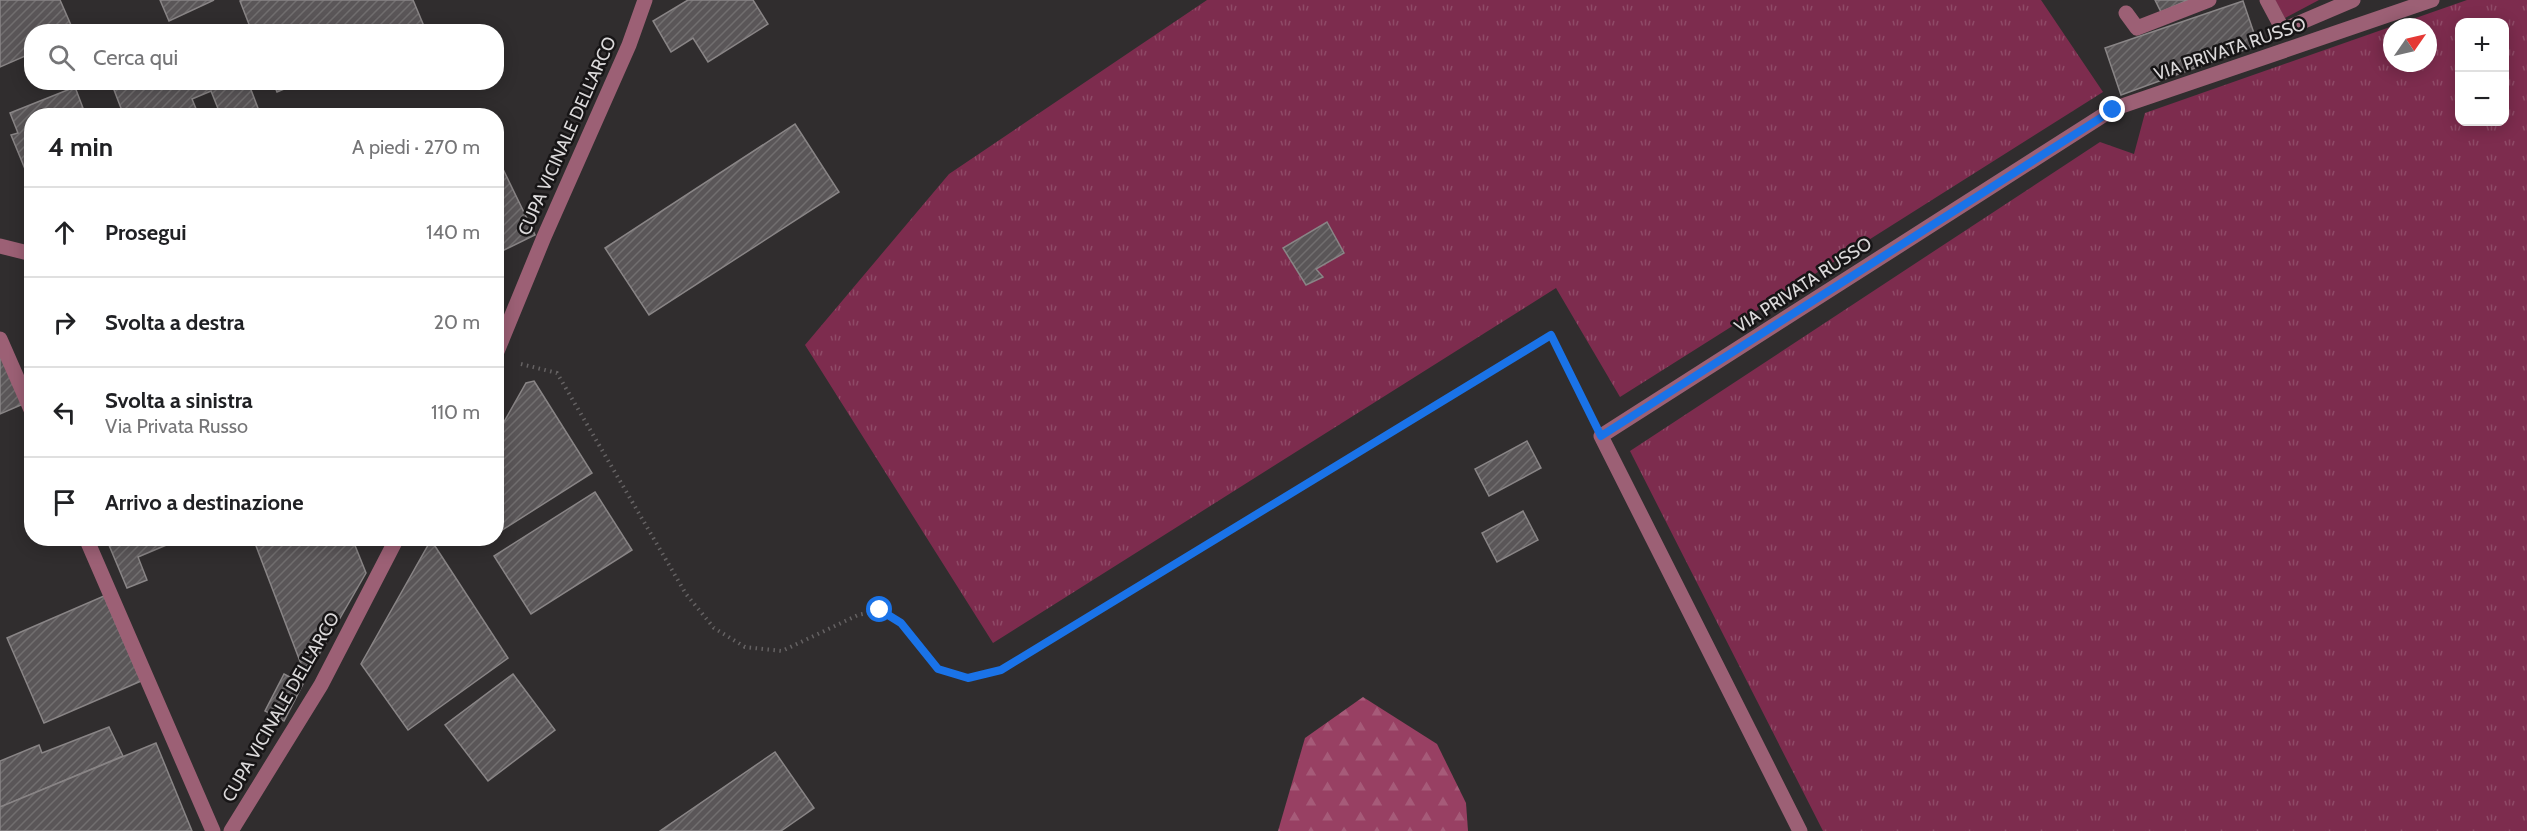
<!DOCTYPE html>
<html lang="it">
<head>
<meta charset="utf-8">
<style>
	:root { --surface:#fff; --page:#f6f6f6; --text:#202124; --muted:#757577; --line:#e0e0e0 }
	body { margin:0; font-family:Cabin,sans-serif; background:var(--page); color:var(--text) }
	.controls { position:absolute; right:18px; top:18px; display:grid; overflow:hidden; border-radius:12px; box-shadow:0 3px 15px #0003 }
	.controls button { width:54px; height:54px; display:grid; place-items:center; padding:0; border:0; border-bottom:2px solid var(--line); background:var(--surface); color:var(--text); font:30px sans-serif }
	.compass { position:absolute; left:2383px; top:18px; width:54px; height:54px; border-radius:50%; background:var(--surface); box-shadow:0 3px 15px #0003; rotate:56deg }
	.stop { position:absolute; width:18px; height:18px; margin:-14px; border:4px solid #1a73e8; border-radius:50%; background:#fff }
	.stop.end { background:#1a73e8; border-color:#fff; box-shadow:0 2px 6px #0008 }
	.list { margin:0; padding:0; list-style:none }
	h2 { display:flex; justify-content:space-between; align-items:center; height:78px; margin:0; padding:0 24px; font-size:26px }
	h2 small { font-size:20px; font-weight:400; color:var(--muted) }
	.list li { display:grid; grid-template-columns:39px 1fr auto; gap:18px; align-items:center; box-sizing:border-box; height:90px; padding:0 24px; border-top:2px solid var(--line) }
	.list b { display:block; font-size:22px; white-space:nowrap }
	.list p { margin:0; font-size:20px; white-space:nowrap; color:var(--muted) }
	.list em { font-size:20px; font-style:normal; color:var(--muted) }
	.icon { flex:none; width:33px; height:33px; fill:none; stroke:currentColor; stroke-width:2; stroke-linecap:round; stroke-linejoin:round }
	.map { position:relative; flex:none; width:2527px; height:831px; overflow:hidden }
	.search { position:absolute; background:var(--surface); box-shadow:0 3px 15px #0003; left:24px; top:24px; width:480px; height:66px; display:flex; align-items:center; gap:15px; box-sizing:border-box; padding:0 21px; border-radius:24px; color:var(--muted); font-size:22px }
	.panel { position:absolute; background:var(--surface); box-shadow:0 3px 15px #0003; left:24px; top:108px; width:480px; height:438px; border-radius:24px }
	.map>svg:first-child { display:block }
</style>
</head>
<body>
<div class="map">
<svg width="2527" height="831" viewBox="0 0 2527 831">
	<defs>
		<pattern id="grass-tufts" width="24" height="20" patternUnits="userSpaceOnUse" patternTransform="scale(1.5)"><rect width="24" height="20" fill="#7d2c4e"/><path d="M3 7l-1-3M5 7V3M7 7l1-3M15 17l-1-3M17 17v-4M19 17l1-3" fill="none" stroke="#8f4a67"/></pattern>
		<pattern id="forest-firs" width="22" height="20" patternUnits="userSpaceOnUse" patternTransform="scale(1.5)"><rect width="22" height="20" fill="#984063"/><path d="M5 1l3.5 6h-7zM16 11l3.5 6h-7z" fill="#a65b79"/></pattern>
		<pattern id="building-hatch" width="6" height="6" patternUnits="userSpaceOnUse" patternTransform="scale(1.5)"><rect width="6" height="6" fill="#5a5658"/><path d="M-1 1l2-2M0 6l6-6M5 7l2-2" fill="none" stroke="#716e6f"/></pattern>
	</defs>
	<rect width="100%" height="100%" fill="#302d2e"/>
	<g fill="url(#grass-tufts)" fill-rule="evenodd">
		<polygon points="1207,0 2041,0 2103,92 1620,397 1556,288 993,643 805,345 949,174"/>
		<path d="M2467 0H2527V831H1823L1630 451 2100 142 2134 154 2145 113ZM2460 22H2504V122H2460ZM2392 27H2428V63H2392Z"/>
	</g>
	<polygon fill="url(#forest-firs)" points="1363,697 1437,744 1466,803 1468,831 1278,831 1305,738"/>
	<polygon fill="#7d2c4e" points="2275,0 2319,0 2285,18"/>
	<g fill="url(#building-hatch)" stroke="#898586" stroke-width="1.5">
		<polygon points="0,0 60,0 74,32 32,32 32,53 0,67"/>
		<polygon points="160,0 214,0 169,21"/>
		<polygon points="243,0 413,0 426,31 252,32 240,1"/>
		<polygon points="688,0 753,0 768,24 708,62 693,38 671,52 653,21"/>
		<polygon points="2155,0 2188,0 2161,12"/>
		<polygon points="2243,1 2258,45 2121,95 2105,48"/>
		<polygon points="111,82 248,82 261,116 221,116 211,91 192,99 199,116 124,116"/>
		<polygon points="273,82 301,82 277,92"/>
		<polygon points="75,87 86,116 32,116 32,186 11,135 18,133 10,113"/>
		<polygon points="795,124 839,192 649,315 605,248"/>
		<polygon points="501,165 535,235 496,254 496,167"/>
		<polygon points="1327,222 1344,253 1316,269 1323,277 1306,285 1283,248"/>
		<polygon points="0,351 23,404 0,414"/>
		<polygon points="534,381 592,473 496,534 496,436 526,383"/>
		<polygon points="1527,441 1541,468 1489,496 1475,469"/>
		<polygon points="595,492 632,550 531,614 494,556"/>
		<polygon points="1523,511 1538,540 1497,562 1482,533"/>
		<polygon points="106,538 183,538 138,557 147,580 127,588"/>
		<polygon points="253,538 352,538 366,573 306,677"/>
		<polygon points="431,540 508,658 408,730 361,664"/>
		<polygon points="104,596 141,681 44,723 7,638"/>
		<polygon points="284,674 303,684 284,721 265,711"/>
		<polygon points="513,674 555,730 488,781 445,725"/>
		<polygon points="109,727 123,756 0,807 0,761 39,745 42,753"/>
		<polygon points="156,743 192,831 0,831 0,807"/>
		<polygon points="775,752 814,808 781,831 660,831"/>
	</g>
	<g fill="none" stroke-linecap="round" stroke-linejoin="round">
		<polyline stroke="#656263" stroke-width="4" stroke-dasharray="1.5 4.5" stroke-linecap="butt" points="521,364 557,373 686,594 714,628 745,647 782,651 858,615 880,610 901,623 938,669 968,678 1001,670 1551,335 1589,412"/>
		<g stroke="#9c6075" stroke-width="15">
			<polyline points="2267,0 2283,30 2353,0"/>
			<polyline points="2126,13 2137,28 2209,0"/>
			<polyline points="0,246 32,254"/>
			<polyline points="0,339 32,412"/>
			<polyline points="496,354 544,237 629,45 645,0"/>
			<polyline points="86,538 213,831"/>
			<polyline points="231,831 321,685 397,538"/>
			<polyline points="1800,831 1601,436 2113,109 2432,0"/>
		</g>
	</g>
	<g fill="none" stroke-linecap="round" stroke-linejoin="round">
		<polyline stroke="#1a73e8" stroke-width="8" points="880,610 901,623 938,669 968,678 1001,670 1551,335 1601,436 2113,110"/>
	</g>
	<g text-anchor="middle" stroke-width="5" stroke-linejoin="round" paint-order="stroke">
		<g font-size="18" fill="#dbd9da" stroke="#171516">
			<text transform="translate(2230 49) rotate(-19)" y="6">VIA PRIVATA RUSSO</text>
			<text transform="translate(567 136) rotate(-66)" y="6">CUPA VICINALE DELL'ARCO</text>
			<text transform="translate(1803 285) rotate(-33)" y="6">VIA PRIVATA RUSSO</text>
			<text transform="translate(281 707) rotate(-60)" y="6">CUPA VICINALE DELL'ARCO</text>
		</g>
	</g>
</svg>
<div class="controls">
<button>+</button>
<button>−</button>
</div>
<svg class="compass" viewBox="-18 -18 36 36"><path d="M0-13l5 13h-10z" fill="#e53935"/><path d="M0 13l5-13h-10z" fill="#757577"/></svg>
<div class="stop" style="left:880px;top:610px"></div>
<div class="stop end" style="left:2113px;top:110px"></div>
<div class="search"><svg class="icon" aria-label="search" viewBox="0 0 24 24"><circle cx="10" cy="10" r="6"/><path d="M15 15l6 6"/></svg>Cerca qui</div>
<section class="panel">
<h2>4 min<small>A piedi · 270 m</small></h2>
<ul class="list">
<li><svg class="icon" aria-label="ahead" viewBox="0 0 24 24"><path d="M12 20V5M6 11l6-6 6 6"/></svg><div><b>Prosegui</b></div><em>140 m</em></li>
<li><svg class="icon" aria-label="right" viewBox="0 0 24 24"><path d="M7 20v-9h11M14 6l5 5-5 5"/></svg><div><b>Svolta a destra</b></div><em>20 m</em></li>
<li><svg class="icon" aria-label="left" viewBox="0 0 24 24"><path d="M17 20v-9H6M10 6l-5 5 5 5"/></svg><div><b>Svolta a sinistra</b><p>Via Privata Russo</p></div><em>110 m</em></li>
<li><svg class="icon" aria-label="arrive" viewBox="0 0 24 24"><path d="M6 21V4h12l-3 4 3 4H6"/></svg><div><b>Arrivo a destinazione</b></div></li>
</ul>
</section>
</div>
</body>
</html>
